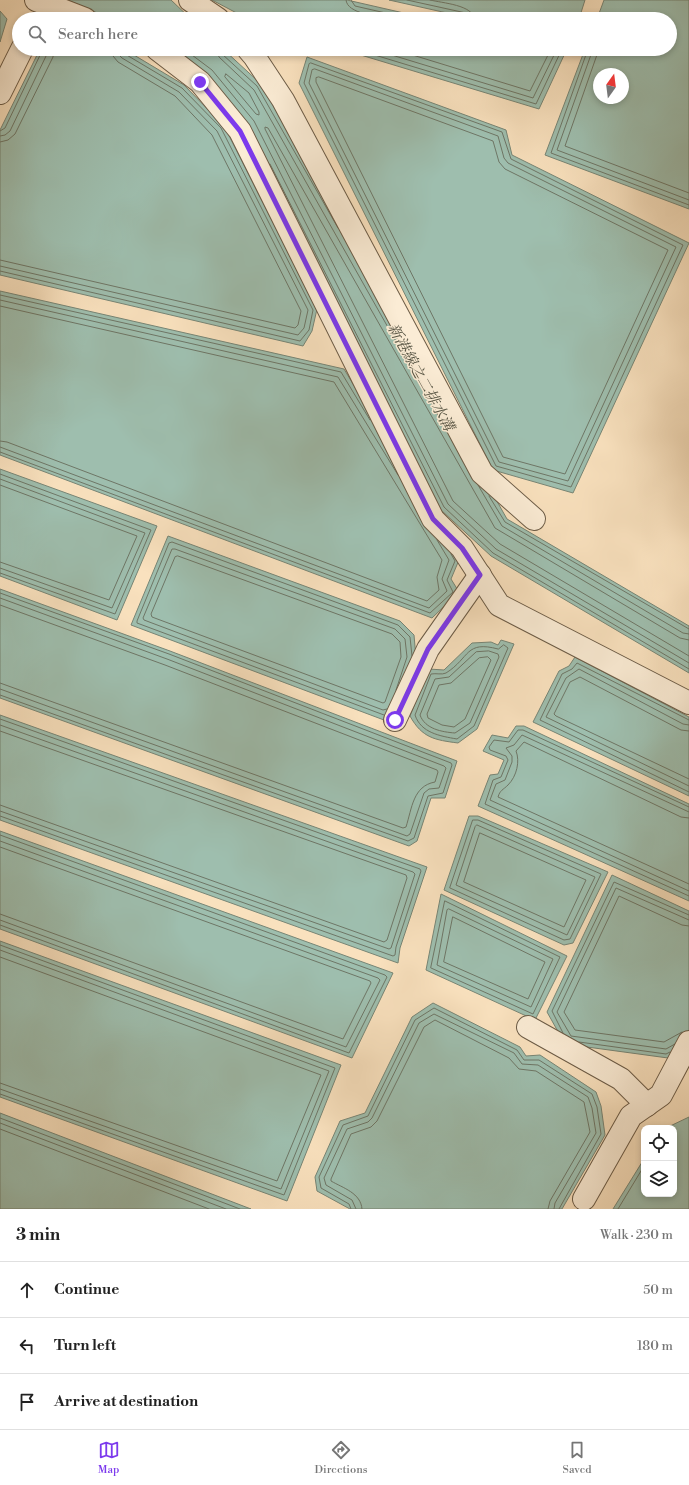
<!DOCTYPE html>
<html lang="en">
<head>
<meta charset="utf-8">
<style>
	:root { --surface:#fff; --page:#f6f6f6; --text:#222; --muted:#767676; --line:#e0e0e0; --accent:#7c3aed }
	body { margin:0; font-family:"Libre Bodoni","Noto Serif TC",serif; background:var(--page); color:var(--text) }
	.controls { position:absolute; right:12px; bottom:12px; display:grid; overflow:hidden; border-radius:8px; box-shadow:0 2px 6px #0003 }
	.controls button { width:36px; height:36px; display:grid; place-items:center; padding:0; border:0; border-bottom:1px solid var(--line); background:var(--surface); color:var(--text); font:20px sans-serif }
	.compass { position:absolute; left:593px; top:68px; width:36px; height:36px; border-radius:50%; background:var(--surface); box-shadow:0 2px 6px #0003; rotate:14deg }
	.stop { position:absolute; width:12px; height:12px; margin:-9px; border:3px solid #7c3aed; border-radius:50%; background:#fff }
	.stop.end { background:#7c3aed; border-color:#fff; box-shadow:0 1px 4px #0008 }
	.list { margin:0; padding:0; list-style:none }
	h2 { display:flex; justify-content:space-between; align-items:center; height:52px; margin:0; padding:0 16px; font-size:17px }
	h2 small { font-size:13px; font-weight:400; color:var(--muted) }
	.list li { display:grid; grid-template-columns:26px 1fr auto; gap:12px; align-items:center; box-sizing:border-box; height:56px; padding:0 16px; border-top:1px solid var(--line) }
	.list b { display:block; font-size:15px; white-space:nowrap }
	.list em { font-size:13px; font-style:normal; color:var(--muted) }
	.icon { flex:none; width:22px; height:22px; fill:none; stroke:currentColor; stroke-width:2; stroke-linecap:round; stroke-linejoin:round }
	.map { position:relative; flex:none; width:689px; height:1209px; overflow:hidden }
	.search { position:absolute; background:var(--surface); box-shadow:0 2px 6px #0003; left:12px; right:12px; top:12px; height:44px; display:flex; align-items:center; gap:10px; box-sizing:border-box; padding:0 14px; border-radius:22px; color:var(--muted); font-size:15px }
	.sheet { height:220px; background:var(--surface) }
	nav { display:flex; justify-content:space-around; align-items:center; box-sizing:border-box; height:56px; border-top:1px solid var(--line); background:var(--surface); font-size:11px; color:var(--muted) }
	nav a { display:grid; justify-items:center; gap:2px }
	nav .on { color:var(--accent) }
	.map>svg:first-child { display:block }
</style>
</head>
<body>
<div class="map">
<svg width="689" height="1209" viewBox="0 0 689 1209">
	<rect width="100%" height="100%" fill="#f9e1be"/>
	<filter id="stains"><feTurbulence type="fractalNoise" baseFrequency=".005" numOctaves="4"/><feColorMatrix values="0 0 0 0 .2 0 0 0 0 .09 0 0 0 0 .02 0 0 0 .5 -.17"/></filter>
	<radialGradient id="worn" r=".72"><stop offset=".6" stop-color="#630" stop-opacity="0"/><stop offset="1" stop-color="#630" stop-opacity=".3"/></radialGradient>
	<g fill="#9ebeae" stroke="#778575" fill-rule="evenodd">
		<polygon points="68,0 171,0 191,19 111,19"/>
		<polygon points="212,0 347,0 430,19 248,19"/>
		<polygon points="389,0 585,0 579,19 474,19"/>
		<path d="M604 0H689V209L545 155 585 49H670V19H597ZM599 74H623V98H599Z"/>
		<polygon points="0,11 7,19 0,42"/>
		<polygon points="40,49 124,49 184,85 224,126 317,309 312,331 303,346 0,275 0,130"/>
		<polygon points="169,49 223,49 261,84 507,519 689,626 689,673 491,556 441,510 246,125"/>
		<polygon points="341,49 560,49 566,51 539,109"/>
		<polygon points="307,57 506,130 512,155 689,243 573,493 493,470 299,83"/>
		<polygon points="0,291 344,369 459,560 451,579 459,592 432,618 0,455"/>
		<polygon points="0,469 157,526 117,620 0,576"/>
		<polygon points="168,536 400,621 414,635 416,658 397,715 384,720 131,625"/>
		<polygon points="0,589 170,651 457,761 445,798 431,798 417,841 409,846 0,698"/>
		<path d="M501 640 514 644 477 729 458 743C435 740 422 738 410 716L429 669 444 670 472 643 491 642 498 645Z"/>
		<polygon points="575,657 689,717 689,796 533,722 559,671 569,666"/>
		<polygon points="0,715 427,867 400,948 398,963 0,820"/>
		<polygon points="516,726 524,726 689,804 689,901 478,806 490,775 498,774 504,760 483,751 492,735 508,738"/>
		<polygon points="469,816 478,816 608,872 573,943 564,945 444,890"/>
		<polygon points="0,831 393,973 352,1058 0,929"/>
		<polygon points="612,875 689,911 689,1046 668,1058 565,1044 547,1012"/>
		<polygon points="441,894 567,956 535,1020 426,970"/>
		<polygon points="0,941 341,1065 287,1201 0,1097"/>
		<polygon points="433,1003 520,1047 526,1056 540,1055 596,1092 601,1106 605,1135 562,1209 350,1209 317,1191 315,1177 340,1121 365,1113 412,1017"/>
		<polygon points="0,1113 251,1209 0,1209"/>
		<polygon points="689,1117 689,1209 613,1209 644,1159 644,1194 674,1194 674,1128 666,1128"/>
	</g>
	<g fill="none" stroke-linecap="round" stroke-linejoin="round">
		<g stroke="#6e7666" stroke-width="1">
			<path d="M346 0C347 14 378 16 390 19"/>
			<polyline points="351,0 355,6 412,19"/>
			<polyline points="407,0 466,13 469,19"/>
			<path d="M430 0C442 3 474 5 474 19"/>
			<polyline points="184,49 212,70 254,121 448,504 496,549 689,663"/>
			<polyline points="216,49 219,57 254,90 429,400"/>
			<polyline points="221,49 222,54 257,86 338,228"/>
			<polyline points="355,49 536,104 562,49"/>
			<polyline points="372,49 533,98 557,49"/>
			<polyline points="393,49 530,91 551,49"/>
			<polyline points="588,49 551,153 689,205"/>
			<polyline points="593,49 557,150 689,200"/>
			<polyline points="599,49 565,146 689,193"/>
			<polygon points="311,63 502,132 511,159 683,245 571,487 496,466 304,83 309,64"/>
			<polygon points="315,69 498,136 504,158 508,163 676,247 568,481 499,462 309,83 312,70"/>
			<polygon points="226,74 249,93 259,112 259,115 256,114 225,77"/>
			<polygon points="319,77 493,141 499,162 505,169 668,250 565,474 503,457 316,82 316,78"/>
			<polyline points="0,131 5,128 43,49"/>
			<polyline points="0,136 5,135 10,131 47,54 48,49"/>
			<polyline points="0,142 8,140 15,134 53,57 54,49"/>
			<polyline points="270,164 444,507 493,553 689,669"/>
			<polyline points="0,260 295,328 298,325 301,311 212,135 175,96 118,62 113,56 112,49"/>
			<polyline points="0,266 298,335 304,328 308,310 217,131 179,92 122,58 118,54 118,49"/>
			<polyline points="0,271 300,341 309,330 313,310 221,128 182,88 125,54 123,49"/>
			<polyline points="0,295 341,372 370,420"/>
			<polyline points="0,300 338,377 398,475"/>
			<polyline points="0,306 334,382 442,560 437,577 439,590 427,601 7,442 0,441"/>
			<polyline points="0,447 429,608 447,591 442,579 449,560 437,540"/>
			<polyline points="0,452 430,613 453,592 447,580 455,561 451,554"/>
			<polyline points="0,474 151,530 115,614 0,573"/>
			<polyline points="0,479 145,533 112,608 0,568"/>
			<polyline points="0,485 137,536 109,600 0,562"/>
			<polyline points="478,485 502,526 683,633 689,634"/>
			<polyline points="489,496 505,522 689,629"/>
			<polygon points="178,556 392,634 400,642 401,657 385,702 383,703 152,617 151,614 175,557"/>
			<polyline points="0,593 169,654 451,763 452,765 443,793 428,796 414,838 408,841 0,695"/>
			<polyline points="0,598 167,659 444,766 446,768 439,788 429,789 424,793 410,834 407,836 0,689"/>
			<path d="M0 605 165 665 437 770 438 772 435 782C413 786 412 808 406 827L403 828 0 683"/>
			<polyline points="689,640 680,638 495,528 268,128 265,127 265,129 453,501 500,544 689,656"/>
			<path d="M504 645 508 648 474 726 457 739C440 736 421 733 415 715L431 674C436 673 442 675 446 673 470 658 465 640 498 649Z"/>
			<path d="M489 651 498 654 499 657 470 723 455 733C442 732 425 729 420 715L435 679 449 677 476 652Z"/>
			<polygon points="488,657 491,660 465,719 454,727 442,725 428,718 427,714 439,685 451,683 479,658"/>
			<polyline points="387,709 383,710 144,620 143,618 172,549 175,549 395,629 405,639 407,657 396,690"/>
			<polyline points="384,715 137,623 137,621 169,543 172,542 398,625 410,637 412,656"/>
			<polyline points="0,719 420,869 421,871 396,947 395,955 393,956 0,816"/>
			<polyline points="689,720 577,663 572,669 562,674 540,720 689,792"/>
			<polyline points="0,725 413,872 415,874 391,948 389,949 0,811"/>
			<polyline points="689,725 683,724 579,669 566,678 546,717 689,786"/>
			<polyline points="0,731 406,875 407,878 387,940 384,942 0,805"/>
			<polyline points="689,731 681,730 580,677 570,682 554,714 556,716 689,779"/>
			<polyline points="689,807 523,730 518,730 509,742 494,740 489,747 490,750 506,756 508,760 501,777 493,780 485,804 689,896"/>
			<polyline points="689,812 522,735 514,745 506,748 512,756 512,762 505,780 496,784 490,800 689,891"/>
			<path d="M689 818 681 817 524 742 516 751C520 761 517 776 508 785 503 790 500 790 498 797L689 884"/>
			<polygon points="473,820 478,820 601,874 570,939 564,940 450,888"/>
			<polygon points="477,825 595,877 567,935 456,885 475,827"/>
			<polygon points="480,833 586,880 564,927 464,882"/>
			<polyline points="0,835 385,975 387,977 349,1053 0,925"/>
			<polyline points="0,841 378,978 380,980 346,1047 0,920"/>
			<polyline points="0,847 370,981 371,983 343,1039 0,914"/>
			<polygon points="445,901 560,957 533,1014 431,968"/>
			<polygon points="449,909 553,959 531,1007 437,965 447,910"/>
			<polygon points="453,917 545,962 528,999 444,962"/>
			<polyline points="0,945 335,1068 284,1195 0,1094"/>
			<polyline points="0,950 329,1071 281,1189 0,1089"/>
			<polyline points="0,957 321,1075 277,1181 0,1083"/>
			<polyline points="682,1032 664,1042 575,1030 564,1012 619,896 682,925 689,926"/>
			<polyline points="563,1033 552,1011 614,882 689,915"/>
			<polyline points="579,1042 666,1054 670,1052"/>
			<polyline points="675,1044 666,1049 571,1036 557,1012 616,888 689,920"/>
			<polyline points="0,1118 240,1209"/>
			<polyline points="0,1123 226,1209"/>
			<polyline points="0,1129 209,1209"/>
			<polyline points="351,1209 349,1204 321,1188 319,1177 343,1125 368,1116 415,1020 434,1008 517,1050 524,1060 539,1060 592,1094 597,1107 601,1134 559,1209"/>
			<polyline points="356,1209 352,1200 326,1185 324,1178 347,1129 368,1122 372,1118 419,1023 434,1014 514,1053 522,1064 538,1065 588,1097 592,1108 596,1133 555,1203 554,1209"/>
			<path d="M362 1209C361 1193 343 1188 331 1181V1179L351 1134 371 1127 377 1121 424 1027 435 1020 509 1058 519 1069 536 1071 584 1102 590 1132 550 1201 548 1209"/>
			<polyline points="618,1209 644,1166"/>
		</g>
		<defs>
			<g id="minor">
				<polyline points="36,0 85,19"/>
				<polyline points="190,0 218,19"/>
				<polyline points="157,49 200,82 240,131 433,519 462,548 499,605 689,703"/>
				<polyline points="248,49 254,56 283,100 482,473 534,519"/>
				<polyline points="0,93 22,49"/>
				<polyline points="395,720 428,649 480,575"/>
				<polyline points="528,1027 621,1079 647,1105"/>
				<polyline points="584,1199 631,1116 661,1095 689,1042"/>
			</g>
		</defs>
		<use href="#minor" stroke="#6c5c47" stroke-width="24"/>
		<use href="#minor" stroke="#fbecd5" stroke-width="22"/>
	</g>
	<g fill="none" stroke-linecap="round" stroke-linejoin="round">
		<polyline stroke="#7c3aed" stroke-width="5" points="200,82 240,131 433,519 462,548 480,575 428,649 395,720"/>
	</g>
	<g text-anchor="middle" stroke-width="3" stroke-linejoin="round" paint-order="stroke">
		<g font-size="15" font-style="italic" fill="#555343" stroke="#fbecd5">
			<text transform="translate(421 377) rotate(61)" y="5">新港線之二排水溝</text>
		</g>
	</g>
	<rect width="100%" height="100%" filter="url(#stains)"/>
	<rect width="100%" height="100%" fill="url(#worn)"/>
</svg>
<div class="controls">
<button><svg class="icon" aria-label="locate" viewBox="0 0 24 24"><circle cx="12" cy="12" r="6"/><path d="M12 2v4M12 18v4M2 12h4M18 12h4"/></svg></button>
<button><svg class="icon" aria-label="layers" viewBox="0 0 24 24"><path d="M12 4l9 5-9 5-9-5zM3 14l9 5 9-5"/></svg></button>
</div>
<svg class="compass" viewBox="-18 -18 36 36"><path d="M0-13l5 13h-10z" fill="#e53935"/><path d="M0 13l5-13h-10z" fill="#767676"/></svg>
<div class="stop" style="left:395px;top:720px"></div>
<div class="stop end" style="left:200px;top:82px"></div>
<div class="search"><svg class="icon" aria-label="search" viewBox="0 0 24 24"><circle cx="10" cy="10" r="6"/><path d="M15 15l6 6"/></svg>Search here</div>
</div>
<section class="sheet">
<h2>3 min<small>Walk · 230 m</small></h2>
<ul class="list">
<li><svg class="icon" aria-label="ahead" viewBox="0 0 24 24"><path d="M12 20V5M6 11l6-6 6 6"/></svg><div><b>Continue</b></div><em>50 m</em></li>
<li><svg class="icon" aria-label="left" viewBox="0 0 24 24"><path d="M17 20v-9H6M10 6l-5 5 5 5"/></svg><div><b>Turn left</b></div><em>180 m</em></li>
<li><svg class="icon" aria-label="arrive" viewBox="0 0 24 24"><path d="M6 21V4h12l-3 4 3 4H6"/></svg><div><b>Arrive at destination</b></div></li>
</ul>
</section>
<nav>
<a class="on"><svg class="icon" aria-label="map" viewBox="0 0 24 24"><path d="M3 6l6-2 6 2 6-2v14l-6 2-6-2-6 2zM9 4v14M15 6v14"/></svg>Map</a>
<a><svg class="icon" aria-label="directions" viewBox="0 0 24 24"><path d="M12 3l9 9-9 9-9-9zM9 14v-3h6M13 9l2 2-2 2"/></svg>Directions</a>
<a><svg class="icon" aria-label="saved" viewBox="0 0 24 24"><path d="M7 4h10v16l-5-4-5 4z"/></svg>Saved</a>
</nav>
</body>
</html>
